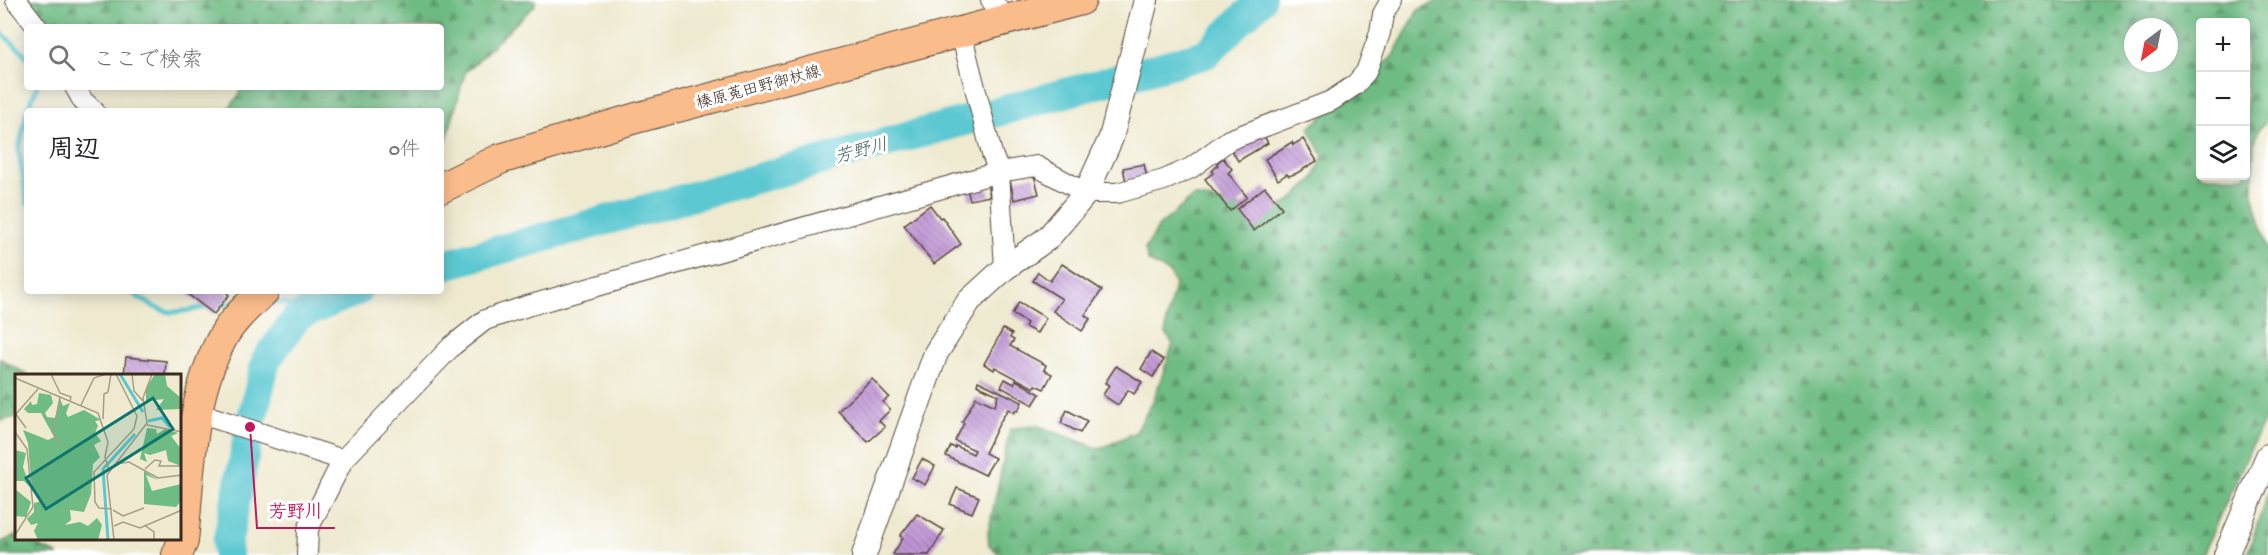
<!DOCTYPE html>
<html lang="ja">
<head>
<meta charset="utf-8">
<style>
	:root { --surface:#fff; --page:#f2f2f2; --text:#202124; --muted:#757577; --line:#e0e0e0 }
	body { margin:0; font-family:"Gochi Hand","Klee One",sans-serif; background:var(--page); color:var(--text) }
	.controls { position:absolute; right:18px; top:18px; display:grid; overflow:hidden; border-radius:6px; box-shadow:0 3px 15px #0003 }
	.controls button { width:54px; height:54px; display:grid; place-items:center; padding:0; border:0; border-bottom:2px solid var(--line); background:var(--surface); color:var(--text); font:30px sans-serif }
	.compass { position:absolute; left:2124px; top:18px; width:54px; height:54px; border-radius:50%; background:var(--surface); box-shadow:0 3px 15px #0003; rotate:212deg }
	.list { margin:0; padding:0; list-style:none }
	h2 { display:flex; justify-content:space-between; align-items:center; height:78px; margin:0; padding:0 24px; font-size:26px }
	h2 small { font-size:20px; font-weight:400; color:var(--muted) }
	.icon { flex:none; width:33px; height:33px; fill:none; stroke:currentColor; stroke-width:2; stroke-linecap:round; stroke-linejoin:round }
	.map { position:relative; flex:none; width:2268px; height:555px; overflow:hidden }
	.search { position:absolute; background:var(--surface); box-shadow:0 3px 15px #0003; left:24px; top:24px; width:420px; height:66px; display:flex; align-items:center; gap:15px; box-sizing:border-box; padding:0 21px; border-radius:6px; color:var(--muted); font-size:22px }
	.panel { position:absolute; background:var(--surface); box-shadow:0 3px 15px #0003; left:24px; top:108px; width:420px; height:186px; border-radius:6px }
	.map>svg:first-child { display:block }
</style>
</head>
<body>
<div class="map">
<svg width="2268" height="555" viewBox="0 0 2268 555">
	<defs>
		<pattern id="forest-firs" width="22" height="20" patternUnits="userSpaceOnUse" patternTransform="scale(1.5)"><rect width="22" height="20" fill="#6ebb83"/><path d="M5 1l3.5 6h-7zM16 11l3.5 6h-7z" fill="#5c986b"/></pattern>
		<pattern id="building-back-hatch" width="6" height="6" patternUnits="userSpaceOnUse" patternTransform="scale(1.5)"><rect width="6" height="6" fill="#bf94d5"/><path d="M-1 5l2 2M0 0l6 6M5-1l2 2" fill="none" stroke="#9c79ac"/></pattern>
	</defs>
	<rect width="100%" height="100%" fill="#fff"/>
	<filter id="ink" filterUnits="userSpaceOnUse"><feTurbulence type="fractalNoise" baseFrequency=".0167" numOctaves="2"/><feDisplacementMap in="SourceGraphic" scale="12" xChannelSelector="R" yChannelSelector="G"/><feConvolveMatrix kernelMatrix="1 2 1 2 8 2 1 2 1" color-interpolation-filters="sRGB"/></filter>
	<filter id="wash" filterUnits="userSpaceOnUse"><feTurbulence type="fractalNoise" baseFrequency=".008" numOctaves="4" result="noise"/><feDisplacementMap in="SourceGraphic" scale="24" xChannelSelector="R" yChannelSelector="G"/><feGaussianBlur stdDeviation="1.35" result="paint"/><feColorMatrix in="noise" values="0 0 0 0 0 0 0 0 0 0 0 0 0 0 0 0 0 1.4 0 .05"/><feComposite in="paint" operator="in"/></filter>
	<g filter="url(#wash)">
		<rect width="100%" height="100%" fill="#eee9cf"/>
		<g fill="url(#forest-firs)" stroke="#547250" stroke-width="1.5" fill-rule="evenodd">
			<polygon points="20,0 535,0 535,5 465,73 446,142 441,145 441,111 227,111 239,95 240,87 441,87 441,27 41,27"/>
			<path d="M1440 0H2268V120L2258 130 2254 142 2253 194 2268 252V411L2202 555H1000L989 545 988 533 1010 429 1036 425 1100 449 1136 432 1154 399 1173 344 1166 333V322L1175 285 1170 273 1148 261 1145 249 1159 226 1194 196 1262 212 1286 204 1296 196 1314 178 1323 156 1309 128 1392 57 1418 10ZM2200 22H2246V176H2200ZM2133 27H2169V63H2133Z"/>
			<polygon points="0,359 28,375 16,375 16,417 0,421"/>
			<polygon points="2268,492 2268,555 2247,555"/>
			<polygon points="16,535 16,538 23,539 59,555 0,555 0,543"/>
		</g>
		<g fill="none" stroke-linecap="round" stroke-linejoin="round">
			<g stroke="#5bc8d1" stroke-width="5">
				<polyline points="0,32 22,51 27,58"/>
				<polyline points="27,111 37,87"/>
				<polyline points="27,112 19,150 27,203"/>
				<path d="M129 291C165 314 163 316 206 307L210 304H236"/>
				<polyline points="266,303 286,303 298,316"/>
			</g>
			<g stroke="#5bc8d1" stroke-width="30">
				<polyline points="441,266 1206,54 1261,0"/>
				<polyline points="228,555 227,544 250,427 266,360 298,316 357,291"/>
			</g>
		</g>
		<g id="blocks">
			<g fill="url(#building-back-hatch)">
				<polygon points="1261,131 1268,143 1238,161 1231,149"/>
				<polygon points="1303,139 1317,161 1297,173 1289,176 1287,174 1278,180 1265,159 1292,142 1293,145"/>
				<polygon points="1223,158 1232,169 1228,173 1247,197 1230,211 1205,179 1213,173 1212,171 1218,165 1217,163"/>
				<polygon points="1144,164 1147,177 1126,182 1123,168"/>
				<polygon points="1034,175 1039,194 1014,200 1010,180"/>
				<polygon points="987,184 990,196 970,200 967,189"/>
				<polygon points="1265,187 1282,208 1254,231 1237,209"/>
				<polygon points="930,205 940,218 942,217 961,244 934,264 904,225"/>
				<polygon points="1062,264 1102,290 1085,315 1090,319 1082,331 1053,311 1062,299 1033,281 1038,272 1050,281"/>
				<polygon points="187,291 225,291 229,295 214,314 186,293"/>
				<polygon points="1019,302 1046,318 1037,333 1025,327 1027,323 1012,314"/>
				<polygon points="1003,329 1012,334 1010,338 1014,340 1010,346 1046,365 1044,370 1052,374 1044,389 1035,385 1034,388 995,367 994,370 984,364"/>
				<polygon points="1151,352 1164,360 1153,377 1141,369"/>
				<polygon points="126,357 166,361 165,375 124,375"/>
				<polygon points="1116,366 1142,382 1134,394 1128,390 1118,405 1103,395 1109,385 1105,383"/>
				<polygon points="872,379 889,397 883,402 890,410 879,421 885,427 868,442 838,411"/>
				<polygon points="1005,379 1014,384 1016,380 1040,394 1033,405 1001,387"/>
				<polygon points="978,381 1022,402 1018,411 1016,410 1014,413 1008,409 1000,422 985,453 995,458 985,475 946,456 951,446 955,448 956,446 973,454 975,450 955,441 964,423 962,422 976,397 995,406 998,395 977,385"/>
				<polygon points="1067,410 1087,421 1080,433 1061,423"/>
				<polygon points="922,459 935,466 925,485 912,478"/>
				<polygon points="957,488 979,497 972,513 950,504"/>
				<polygon points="917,514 944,530 929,555 895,555 893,554 903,538 900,536"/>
			</g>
		</g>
	</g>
	<g filter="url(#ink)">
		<use href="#blocks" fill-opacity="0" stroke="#564739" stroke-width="1.5"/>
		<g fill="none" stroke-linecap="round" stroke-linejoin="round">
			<defs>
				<g id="minor">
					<polyline points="16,0 37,27"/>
					<polyline points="991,0 1008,20"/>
					<polyline points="961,33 992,154 999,172 1005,268"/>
					<polyline points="75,87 83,101 94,111"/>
					<polyline points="196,416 214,418 343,460"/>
					<polyline points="307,555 308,529 343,460 452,346 485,320 527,306 999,172 1036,166 1086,193 1117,193 1164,180 1191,168 1229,140 1331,101 1355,85 1366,72 1380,33 1383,14 1391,0"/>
				</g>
				<g id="tertiary">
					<polyline points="864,555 936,353 969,301 1005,268 1048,238 1086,193 1111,138 1146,0"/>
					<polyline points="2226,555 2268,456"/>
				</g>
				<g id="primary">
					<polyline points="441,188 500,159 636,118 1081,0"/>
					<path d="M177 555 183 541C190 473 189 397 224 335 234 318 250 304 264 291"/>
				</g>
			</defs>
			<use href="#minor" stroke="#564739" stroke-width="22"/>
			<use href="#tertiary" stroke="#564739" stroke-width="26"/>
			<use href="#primary" stroke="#564739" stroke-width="32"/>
			<use href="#minor" stroke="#fff" stroke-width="20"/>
			<use href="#tertiary" stroke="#fff" stroke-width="24"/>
			<use href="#primary" stroke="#fabc8b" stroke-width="30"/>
		</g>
	</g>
	<g text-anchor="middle" stroke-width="6" stroke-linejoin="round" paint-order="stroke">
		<g font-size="16" fill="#3b2a1e" stroke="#fff">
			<text transform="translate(758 86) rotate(-15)" y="6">榛原菟田野御杖線</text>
		</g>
		<g font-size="18" font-style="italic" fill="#46615d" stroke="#fff">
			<text transform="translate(861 150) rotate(-15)" y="6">芳野川</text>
		</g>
	</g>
	<g transform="translate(15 374)">
		<rect width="166" height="166" fill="#eee9cf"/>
		<path d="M140 0H150L152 12 166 24V35L141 36 149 25 131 27V14ZM24 19 36 21 38 29 30 39 32 43 40 44 45 25 48 32 55 29 51 39 53 43 69 36 86 46 80 47 83 52 80 59 86 67 79 71 85 83 78 90 76 120 69 138 55 136 56 146 50 151 65 148 73 152 82 144 87 151 83 166H23L19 157 23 149 16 151 12 145 19 138V129L27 127 17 116 13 69 8 56 33 66 39 63 26 39H13L9 35 16 27 17 31 22 30ZM132 54 141 55 142 60 150 55 163 59 156 62 166 75V92L153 87 151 76 135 81 129 79 132 88 125 85ZM0 76 11 79 8 93 15 113 9 107H0ZM129 97 143 106 131 101 137 117 166 110V127L161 133 129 130ZM0 115 16 128 11 143 0 142Z" fill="#6ebb83"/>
		<path fill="none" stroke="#5bc8d1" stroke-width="3" d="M105 0 128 38M133 47 147 44 155 53M93 166 88 95 120 60"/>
		<path fill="none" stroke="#a69d88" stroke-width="1.5" d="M36 0 45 19 56 23 55 27M117 0 119 17 128 27M0 4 83 39 93 68 90 83 94 97M66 31 79 4 91 0M0 39 11 54M0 41 23 15M88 45 89 20 93 18 96 0M132 51 167 58M0 58 12 75 18 133 0 161M45 70 38 59 45 23M101 90 114 88 143 104 167 101M130 95 140 86 146 87 144 92H167M97 135 84 134 80 128 79 98 119 55 122 42 101 0M98 136 108 142 129 134M129 151 139 158V166M99 152 108 148 125 154 167 136M99 166 92 101 132 49 128 24 137 0"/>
		<path fill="#0f766e" fill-opacity="0.15" stroke="#0f766e" stroke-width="3" d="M138 24 158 55 31 135 11 104Z"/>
		<rect width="166" height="166" fill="none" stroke="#3b2a1e" stroke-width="3"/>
	</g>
	<path fill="none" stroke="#c2185b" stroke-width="2" d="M250 427L257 528H335"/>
	<circle fill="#c2185b" stroke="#fff" stroke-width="2" cx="250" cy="427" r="6"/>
	<g font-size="18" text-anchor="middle" font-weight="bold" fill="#c2185b" stroke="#fff" stroke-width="6" stroke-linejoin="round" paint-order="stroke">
		<text x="296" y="517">芳野川</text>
	</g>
</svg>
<div class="controls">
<button>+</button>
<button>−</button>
<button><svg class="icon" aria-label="layers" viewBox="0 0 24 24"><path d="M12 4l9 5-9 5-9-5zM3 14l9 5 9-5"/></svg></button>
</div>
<svg class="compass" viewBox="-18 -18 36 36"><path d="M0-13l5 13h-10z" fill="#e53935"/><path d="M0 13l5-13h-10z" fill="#757577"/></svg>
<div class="search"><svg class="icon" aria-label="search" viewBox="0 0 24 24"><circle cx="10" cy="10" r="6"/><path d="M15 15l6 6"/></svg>ここで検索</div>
<section class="panel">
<h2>周辺<small>0件</small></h2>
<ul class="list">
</ul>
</section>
</div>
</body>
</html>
